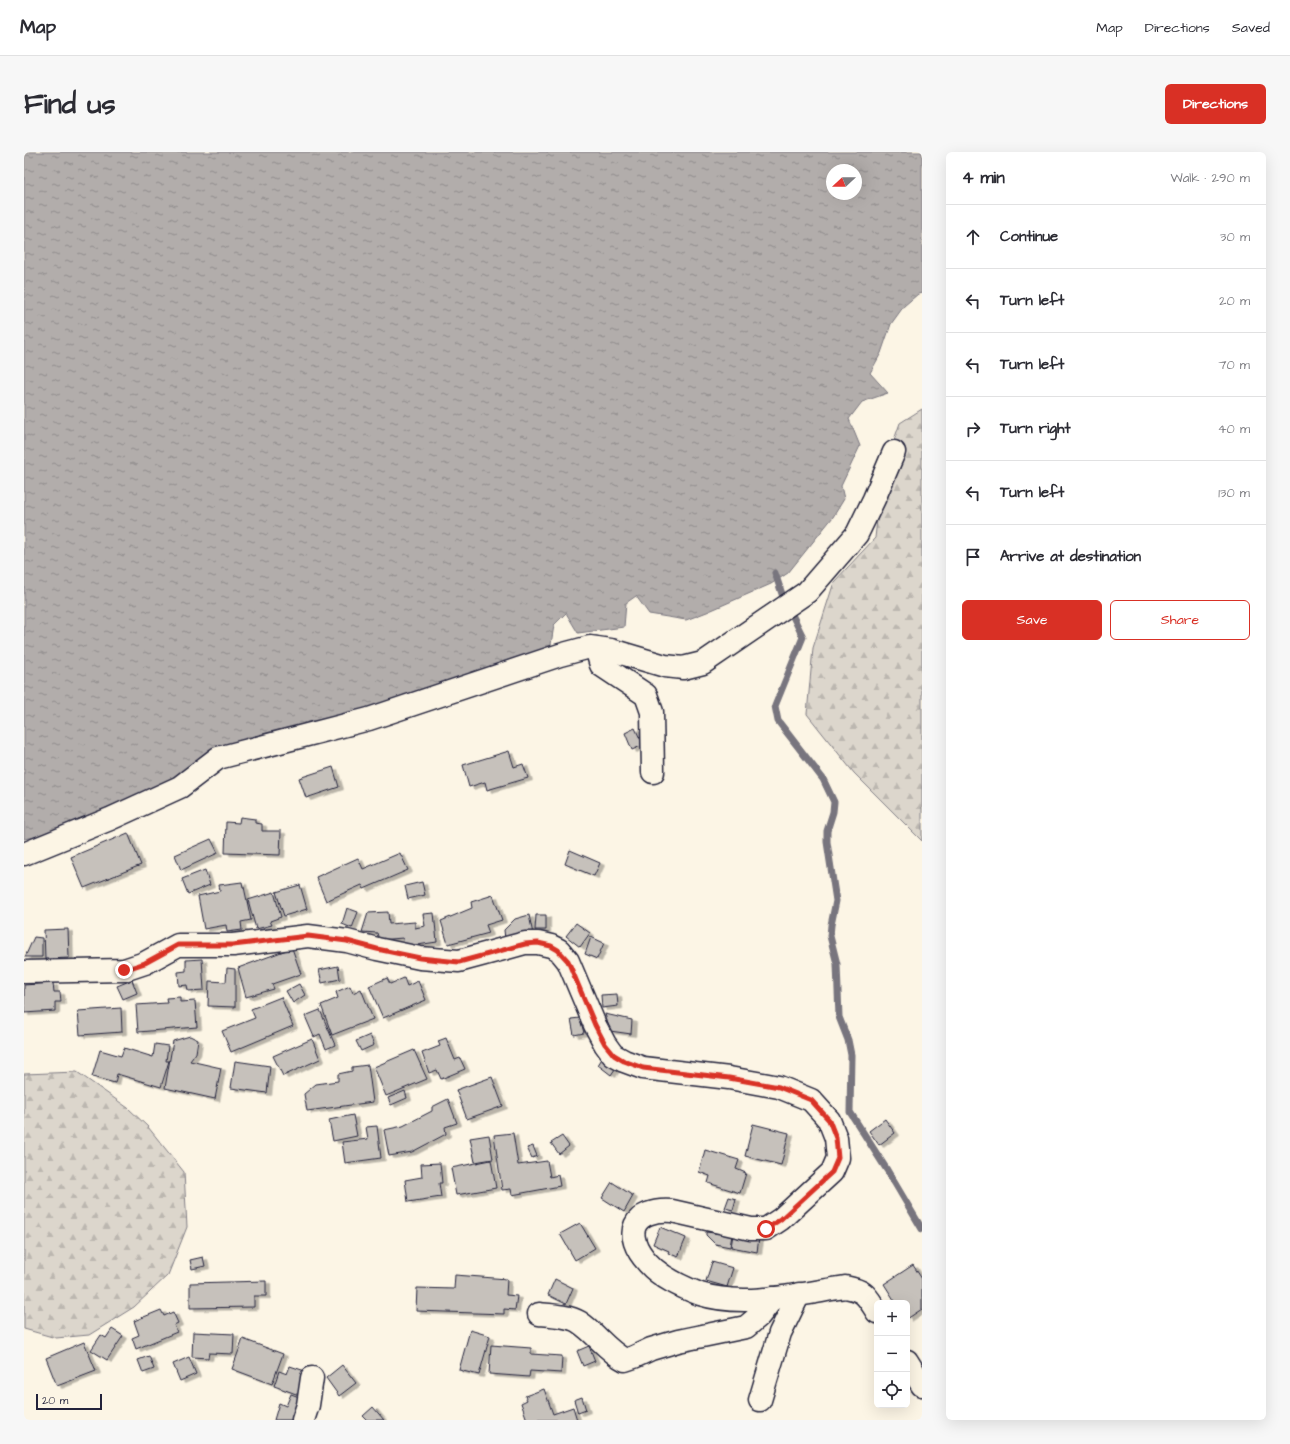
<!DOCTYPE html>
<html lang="en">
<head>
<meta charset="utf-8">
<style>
	:root { --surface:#fff; --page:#f7f7f7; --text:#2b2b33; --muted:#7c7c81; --line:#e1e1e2; --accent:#d93025 }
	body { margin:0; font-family:"Architects Daughter",sans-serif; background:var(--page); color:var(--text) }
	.controls { position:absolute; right:12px; bottom:12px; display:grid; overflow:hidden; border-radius:6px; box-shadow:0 4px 16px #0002 }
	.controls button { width:36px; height:36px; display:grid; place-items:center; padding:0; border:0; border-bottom:1px solid var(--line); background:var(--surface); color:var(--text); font:20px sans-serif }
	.compass { position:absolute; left:802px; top:12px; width:36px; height:36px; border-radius:50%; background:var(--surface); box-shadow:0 4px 16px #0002; rotate:248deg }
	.scale { position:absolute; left:12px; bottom:10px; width:66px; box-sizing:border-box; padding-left:4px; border:2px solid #22223b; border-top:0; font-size:11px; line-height:14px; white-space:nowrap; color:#22223b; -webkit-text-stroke:3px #fcf5e5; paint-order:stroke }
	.stop { position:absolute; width:12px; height:12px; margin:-9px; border:3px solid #d93025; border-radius:50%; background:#fff }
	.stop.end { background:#d93025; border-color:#fff; box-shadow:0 1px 4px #0008 }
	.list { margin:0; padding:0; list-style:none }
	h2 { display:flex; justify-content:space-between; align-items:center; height:52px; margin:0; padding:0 16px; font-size:17px }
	h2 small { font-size:13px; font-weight:400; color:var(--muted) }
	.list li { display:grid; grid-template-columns:26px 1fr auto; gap:12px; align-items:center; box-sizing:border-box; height:64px; padding:0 16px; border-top:1px solid var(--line) }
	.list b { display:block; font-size:15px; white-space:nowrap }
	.list em { font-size:13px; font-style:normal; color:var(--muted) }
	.actions { display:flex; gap:8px; padding:12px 16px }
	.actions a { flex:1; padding:9px 0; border:1px solid var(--accent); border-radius:6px; text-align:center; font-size:14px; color:var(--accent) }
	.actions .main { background:var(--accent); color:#fff }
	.icon { flex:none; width:22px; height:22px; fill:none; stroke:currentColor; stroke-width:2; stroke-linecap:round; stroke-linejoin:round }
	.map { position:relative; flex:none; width:898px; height:1268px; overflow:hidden; border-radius:6px }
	header { display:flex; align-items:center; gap:24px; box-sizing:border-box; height:56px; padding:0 20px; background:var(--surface); border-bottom:1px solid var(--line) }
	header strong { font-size:19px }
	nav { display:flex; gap:22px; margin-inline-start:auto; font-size:14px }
	.intro { display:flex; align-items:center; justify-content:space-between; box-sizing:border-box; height:96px; padding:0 24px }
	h1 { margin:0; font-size:28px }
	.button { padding:10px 18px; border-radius:6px; background:var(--accent); color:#fff; font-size:14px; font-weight:700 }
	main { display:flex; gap:24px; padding:0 24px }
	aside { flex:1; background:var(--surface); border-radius:6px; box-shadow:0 4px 16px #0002 }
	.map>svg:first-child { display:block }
</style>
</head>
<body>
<header>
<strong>Map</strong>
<nav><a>Map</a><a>Directions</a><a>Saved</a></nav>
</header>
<div class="intro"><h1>Find us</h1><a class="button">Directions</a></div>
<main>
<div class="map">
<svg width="898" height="1268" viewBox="0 0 898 1268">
	<defs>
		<pattern id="forest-firs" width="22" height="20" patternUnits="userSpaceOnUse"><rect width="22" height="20" fill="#dcd6cc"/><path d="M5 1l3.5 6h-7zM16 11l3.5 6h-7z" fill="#bcb7b0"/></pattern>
		<pattern id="water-ripples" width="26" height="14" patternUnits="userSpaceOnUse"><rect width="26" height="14" fill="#b2adab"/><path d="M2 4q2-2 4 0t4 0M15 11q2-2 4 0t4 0" fill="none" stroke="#908c8c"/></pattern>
		<filter id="shadow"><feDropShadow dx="4.5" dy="2.5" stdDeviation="0" flood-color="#0004"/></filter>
	</defs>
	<rect width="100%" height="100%" fill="#fcf5e5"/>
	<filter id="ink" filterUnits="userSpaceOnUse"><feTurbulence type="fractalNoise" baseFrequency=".025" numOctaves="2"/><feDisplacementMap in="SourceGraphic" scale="8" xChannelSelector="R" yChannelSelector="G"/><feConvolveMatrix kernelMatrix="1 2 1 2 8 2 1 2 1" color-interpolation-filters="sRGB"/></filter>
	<g filter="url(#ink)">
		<g fill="url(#forest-firs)" stroke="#7f7c84">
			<polygon points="898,257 898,689 830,621 783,562 789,496 810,430 851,386 858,322 876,271"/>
			<polygon points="53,920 104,956 124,975 160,1020 163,1075 144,1123 110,1155 65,1183 32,1186 0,1177 0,922"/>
		</g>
		<path fill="url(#water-ripples)" stroke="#78757e" fill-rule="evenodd" d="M0 0H898V141L894 142 880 154 867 172 857 201 846 221 864 241 838 250 825 267 836 294 817 334 820 347 809 365 764 421 747 432 683 460 662 468 625 462 612 444 602 451 600 475 554 481 542 461 530 473 526 499 145 630 11 685 0 687ZM808 18H832V42H808Z"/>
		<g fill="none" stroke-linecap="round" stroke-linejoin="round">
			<polyline stroke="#78757e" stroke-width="7" points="751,421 758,442 779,485 751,554 754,569 799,627 810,650 809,660 803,679 803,690 812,749 807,773 806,784 813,812 815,865 824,888 827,903 826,960 863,1018 898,1077"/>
		</g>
		<g fill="#c6c1bb" stroke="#22223b" filter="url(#shadow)">
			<polygon points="611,576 619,593 608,598 601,581"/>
			<polygon points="485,599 490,615 499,612 504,626 463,638 461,630 445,635 439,613"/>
			<polygon points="309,615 315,635 282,646 275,626"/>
			<polygon points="216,665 231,667 231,671 238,672 238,679 257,679 256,703 201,701 202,670 215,671"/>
			<polygon points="104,681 117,713 60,736 47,705"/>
			<polygon points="187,687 194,701 157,718 151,703"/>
			<polygon points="546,698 576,711 570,724 541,712"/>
			<polygon points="376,701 384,718 340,737 338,733 302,749 292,725 334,706 339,717"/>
			<polygon points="181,718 186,733 164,742 158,727"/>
			<polygon points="218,730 219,735 220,735 227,768 217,770 218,778 203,780 202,773 180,777 174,744 196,739 195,733"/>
			<polygon points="398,730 401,743 384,747 381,734"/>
			<polygon points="276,733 283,757 260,764 252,740"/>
			<polygon points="250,740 257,765 246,769 248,773 232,777 224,748"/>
			<polygon points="469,743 478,768 462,773 465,781 424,792 417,769 448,756 447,750"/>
			<polygon points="323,756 334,760 328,776 318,772"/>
			<polygon points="364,760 365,772 391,770 391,776 401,774 399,762 410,761 413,790 380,795 379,786 355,788 353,781 338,780 344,761"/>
			<polygon points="505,763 509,782 481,787 480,778 491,767"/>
			<polygon points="512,763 522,763 522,778 511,778"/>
			<polygon points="552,771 566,781 556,795 542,784"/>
			<polygon points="44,777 45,806 21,807 20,778"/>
			<polygon points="10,785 18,786 18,805 1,805"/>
			<polygon points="567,785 580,791 573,807 561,802"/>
			<polygon points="268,796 277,822 248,832 250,837 222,845 214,816"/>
			<polygon points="178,807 180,838 164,839 163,833 155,834 154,820 162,819 162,808"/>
			<polygon points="314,814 316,827 298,831 295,818"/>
			<polygon points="203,816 211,817 211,855 184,854 185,829 202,830"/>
			<polygon points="363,826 366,832 380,826 383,834 394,829 402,848 359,866 345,834"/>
			<polygon points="108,828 113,841 99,847 93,834"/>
			<polygon points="29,831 30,840 36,840 37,850 31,850 31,859 0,861 0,833"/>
			<polygon points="275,832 281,843 269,851 262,839"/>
			<polygon points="326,834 329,841 337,837 349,867 308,883 297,853 314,846 312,840"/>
			<polygon points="593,842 594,854 578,856 577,843"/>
			<polygon points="156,845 156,850 171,849 173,875 114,880 112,853 143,851 142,846"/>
			<polygon points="257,845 269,874 207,900 198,879 231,866 227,857"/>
			<polygon points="97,856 98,880 56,883 54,859"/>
			<polygon points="296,858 311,893 302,897 296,882 290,885 281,864"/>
			<polygon points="581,862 608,868 607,882 586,879"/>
			<polygon points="556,866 560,881 550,883 547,867"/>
			<polygon points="346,883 350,893 337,899 332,889"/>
			<polygon points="166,884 174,888 172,901 166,909 197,916 191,947 141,936 149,889"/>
			<polygon points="422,886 431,908 436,906 441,917 417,927 413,918 405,921 398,901 416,894 414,889"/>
			<polygon points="288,887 296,907 259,924 249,904"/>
			<polygon points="131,892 144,894 142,909 145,909 137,935 93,922 91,931 68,925 76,898 97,904 100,896 129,905"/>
			<polygon points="390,898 403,927 362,944 350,915"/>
			<polygon points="579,905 593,914 587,923 574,913"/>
			<polygon points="211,909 246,914 243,941 207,936"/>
			<polygon points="344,913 349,950 283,959 280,942 292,932 314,929 314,922 328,919 328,915"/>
			<polygon points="468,925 479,954 443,967 432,938"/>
			<polygon points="381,939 383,946 367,953 364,946"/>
			<polygon points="424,947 433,971 421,975 422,982 388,1000 365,1004 360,978 379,974 408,959 408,955"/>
			<polygon points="329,963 333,984 309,989 305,968"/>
			<polygon points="861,967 871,981 855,993 845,979"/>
			<polygon points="729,972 765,981 757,1013 721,1004"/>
			<polygon points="353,974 357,1006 321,1011 318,990 344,987 342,975"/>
			<polygon points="489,981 494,1013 523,1009 526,1025 534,1023 536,1034 488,1043 487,1037 478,1038 470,983"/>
			<polygon points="465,983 469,1007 451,1010 446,986"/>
			<polygon points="538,984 545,994 535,1002 527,991"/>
			<polygon points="509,994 513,1004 508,1006 503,996"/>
			<polygon points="681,998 715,1008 712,1017 722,1021 716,1041 684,1031 686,1024 675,1020"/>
			<polygon points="467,1008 472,1036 432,1043 427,1016"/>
			<polygon points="416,1011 418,1031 415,1031 417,1045 384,1050 381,1028 398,1025 397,1012"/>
			<polygon points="588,1030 609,1044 600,1060 578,1046"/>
			<polygon points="705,1045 712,1047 709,1058 701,1056"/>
			<polygon points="556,1071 571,1096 551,1108 536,1082"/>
			<polygon points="636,1075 662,1086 654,1105 644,1101 645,1099 629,1092"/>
			<polygon points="682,1080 708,1083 706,1095 691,1092 682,1083"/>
			<polygon points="709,1082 735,1086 733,1100 707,1095"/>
			<polygon points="179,1105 181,1114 168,1117 166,1108"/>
			<polygon points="688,1110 709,1116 703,1135 682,1129"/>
			<polygon points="889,1113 898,1127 898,1157 883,1167 883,1151 872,1151 860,1132"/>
			<polygon points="431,1123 483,1127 482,1143 493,1144 491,1158 480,1157 480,1162 392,1159 393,1136 430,1137"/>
			<polygon points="531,1127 549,1136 542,1152 524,1143"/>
			<polygon points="242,1129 242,1144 230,1144 230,1155 166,1156 166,1131"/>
			<polygon points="137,1158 140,1164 149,1160 154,1171 150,1173 153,1180 112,1197 108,1186 115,1183 110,1169"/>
			<polygon points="88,1177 99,1184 83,1208 67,1198 77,1183 82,1186"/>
			<polygon points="446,1178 466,1184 455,1223 435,1218"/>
			<polygon points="169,1180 210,1182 209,1202 185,1201 184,1206 168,1205"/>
			<polygon points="219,1187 259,1202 248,1232 208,1217"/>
			<polygon points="60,1190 72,1219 33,1234 22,1206"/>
			<polygon points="467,1193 507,1196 507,1202 538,1204 537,1221 506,1219 505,1225 465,1222"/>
			<polygon points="565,1194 571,1209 559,1214 553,1199"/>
			<polygon points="125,1204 130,1217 119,1221 114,1208"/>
			<polygon points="165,1205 172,1222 156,1229 149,1212"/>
			<polygon points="318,1213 332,1231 315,1244 302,1226"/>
			<polygon points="266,1214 284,1220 275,1243 250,1234 255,1219 263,1222"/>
			<polygon points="520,1237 529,1262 549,1255 553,1268 503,1268 497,1251 503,1248 501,1244"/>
			<polygon points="267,1242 278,1246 270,1268 250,1268 255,1251 262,1254"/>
			<polygon points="558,1245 562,1258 554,1261 550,1248"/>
			<polygon points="349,1255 360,1268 343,1268 339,1264"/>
		</g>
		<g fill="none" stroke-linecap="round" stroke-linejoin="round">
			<defs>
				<g id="street">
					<polyline points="572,496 577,513 622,543 628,560 629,620"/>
					<polyline points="0,702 86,667 156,635 194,606 345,567 536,503 566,495 587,498 641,514 659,516 679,511 783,440 833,382 850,347 870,300"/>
					<path d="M0 820 100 818 121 811 154 793H209L284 784 323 789 353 797 396 806 435 809 501 791H514L527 794 535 798 544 809 571 873 581 892 589 903 600 909 619 916 705 926 755 935 787 948 805 968 812 986 814 1006 808 1020 757 1067 742 1077H727L648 1059C609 1056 597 1082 624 1111 637 1126 658 1135 676 1142 720 1156 776 1142 821 1135 842 1139 842 1143 853 1160"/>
					<path d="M515 1162C526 1163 546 1164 555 1170 572 1181 583 1199 601 1208L610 1205 627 1197 654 1189 722 1175 735 1164 749 1146"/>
					<polyline points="883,1209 898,1233"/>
					<polyline points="736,1248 756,1181 775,1142"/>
					<polyline points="279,1268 284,1253 288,1226"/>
				</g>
			</defs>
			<use href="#street" stroke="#22223b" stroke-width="25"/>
			<use href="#street" stroke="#fcf5e5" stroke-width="22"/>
		</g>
	</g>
	<g fill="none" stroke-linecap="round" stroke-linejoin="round" filter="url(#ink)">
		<polyline stroke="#d93025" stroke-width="5" points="100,818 121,811 154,793 209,793 284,784 323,789 353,797 396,806 435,810 501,792 514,791 527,794 534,798 544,809 571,873 581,892 590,903 600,909 619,916 705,926 755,935 787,948 805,968 812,986 814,1006 808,1020 757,1067 742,1077"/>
	</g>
</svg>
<div class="controls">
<button>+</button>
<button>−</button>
<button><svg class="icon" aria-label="locate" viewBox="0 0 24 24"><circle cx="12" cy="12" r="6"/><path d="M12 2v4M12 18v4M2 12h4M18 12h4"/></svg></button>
</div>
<svg class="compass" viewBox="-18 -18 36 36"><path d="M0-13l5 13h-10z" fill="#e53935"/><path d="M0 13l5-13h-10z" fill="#7c7c81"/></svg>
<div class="scale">20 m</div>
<div class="stop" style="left:742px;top:1077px"></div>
<div class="stop end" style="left:100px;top:818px"></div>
</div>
<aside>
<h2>4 min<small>Walk · 290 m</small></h2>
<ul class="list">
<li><svg class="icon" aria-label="ahead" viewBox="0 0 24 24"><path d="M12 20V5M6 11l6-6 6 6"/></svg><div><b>Continue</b></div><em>30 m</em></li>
<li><svg class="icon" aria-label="left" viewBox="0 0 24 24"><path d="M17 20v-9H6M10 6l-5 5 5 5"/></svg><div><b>Turn left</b></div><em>20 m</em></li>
<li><svg class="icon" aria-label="left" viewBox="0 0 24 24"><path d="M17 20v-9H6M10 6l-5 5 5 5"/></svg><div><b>Turn left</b></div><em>70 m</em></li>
<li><svg class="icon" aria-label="right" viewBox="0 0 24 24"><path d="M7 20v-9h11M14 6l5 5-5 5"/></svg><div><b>Turn right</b></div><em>40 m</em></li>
<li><svg class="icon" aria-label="left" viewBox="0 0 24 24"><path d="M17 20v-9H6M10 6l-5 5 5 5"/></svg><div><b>Turn left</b></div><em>130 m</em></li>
<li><svg class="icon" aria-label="arrive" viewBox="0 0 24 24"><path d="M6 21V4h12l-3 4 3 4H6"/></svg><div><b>Arrive at destination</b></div></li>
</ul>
<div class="actions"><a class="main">Save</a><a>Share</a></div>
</aside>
</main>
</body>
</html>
